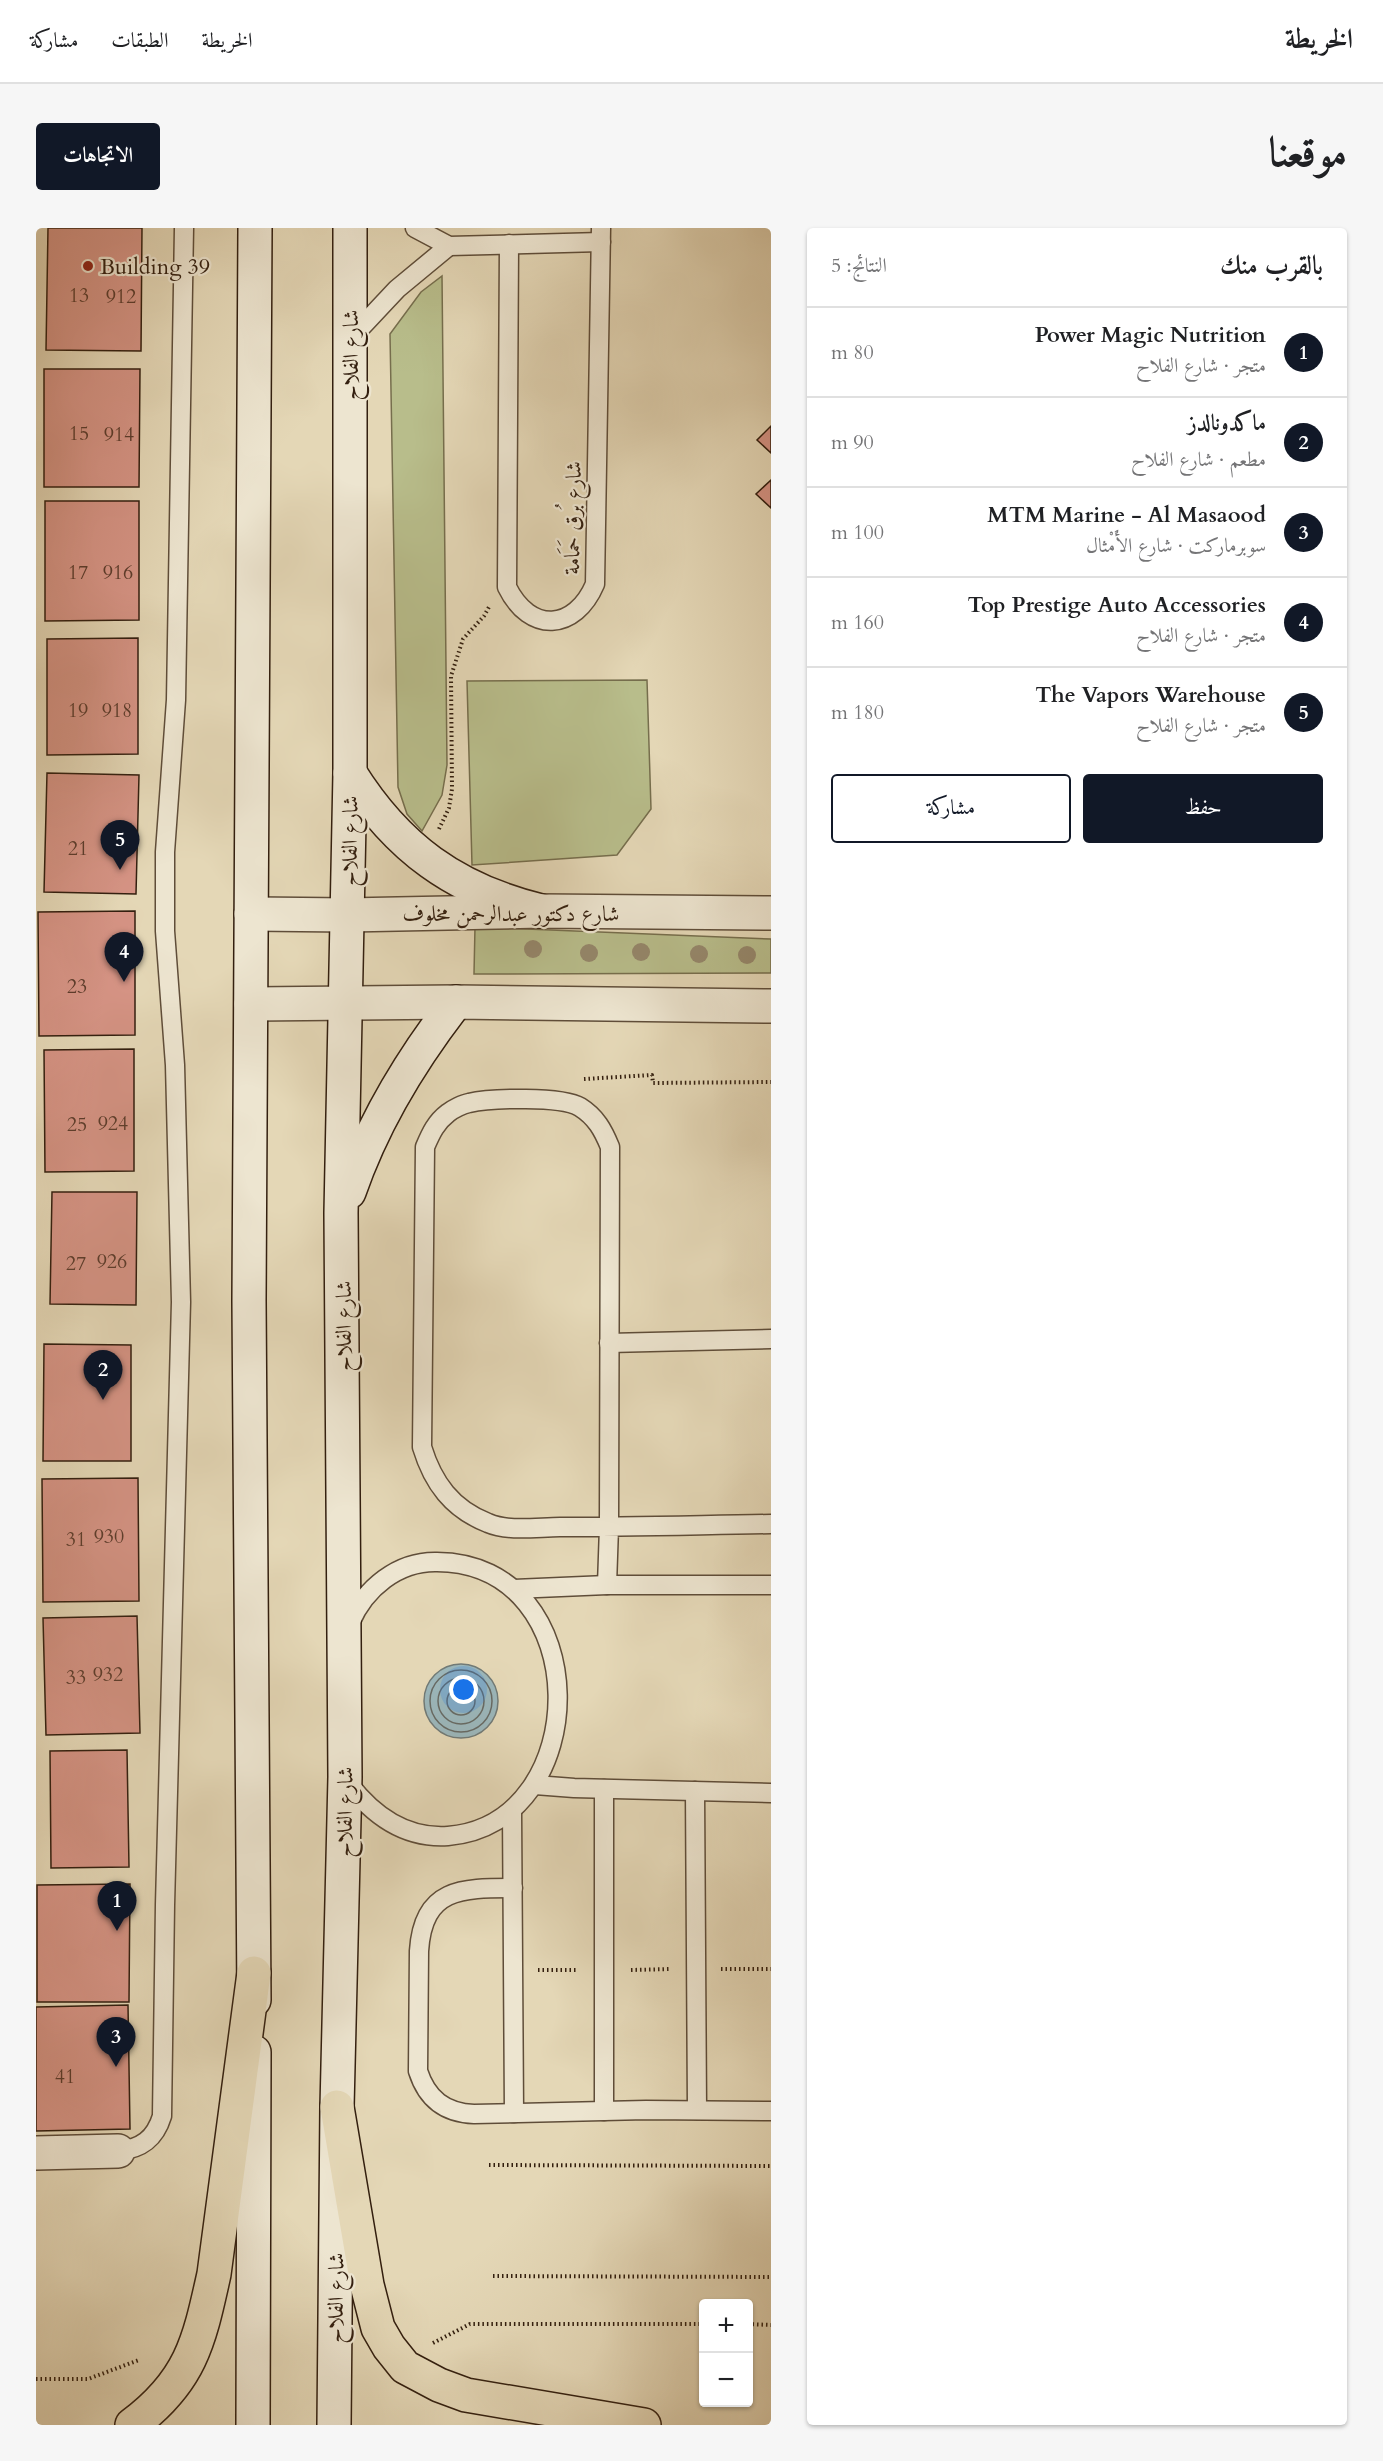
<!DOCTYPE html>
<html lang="ar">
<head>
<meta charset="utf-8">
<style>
	:root { --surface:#fff; --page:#f6f6f6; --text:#202124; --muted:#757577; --line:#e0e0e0; --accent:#111827 }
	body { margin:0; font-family:Cardo,Amiri,serif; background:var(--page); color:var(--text); direction:rtl }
	.controls { position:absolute; right:18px; bottom:18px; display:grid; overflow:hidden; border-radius:6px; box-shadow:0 2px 4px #0004 }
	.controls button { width:54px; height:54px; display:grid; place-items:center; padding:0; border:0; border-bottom:2px solid var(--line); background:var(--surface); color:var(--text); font:30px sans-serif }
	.you { position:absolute; left:428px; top:1462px; width:21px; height:21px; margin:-15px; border:4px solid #fff; border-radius:50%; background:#1a73e8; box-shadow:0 0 0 9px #1a73e833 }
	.badge { display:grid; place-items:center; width:39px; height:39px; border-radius:50%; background:var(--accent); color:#fff; font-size:20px; font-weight:700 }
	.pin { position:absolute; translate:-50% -50px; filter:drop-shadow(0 2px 3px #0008) }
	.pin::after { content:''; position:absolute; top:32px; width:21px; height:18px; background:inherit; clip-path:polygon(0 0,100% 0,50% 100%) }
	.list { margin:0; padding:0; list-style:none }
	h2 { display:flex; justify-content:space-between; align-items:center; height:78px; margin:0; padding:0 24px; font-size:26px }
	h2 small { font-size:20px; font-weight:400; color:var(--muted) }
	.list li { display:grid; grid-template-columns:39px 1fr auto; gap:18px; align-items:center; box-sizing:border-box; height:90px; padding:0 24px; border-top:2px solid var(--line) }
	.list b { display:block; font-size:22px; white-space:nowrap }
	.list p { margin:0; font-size:20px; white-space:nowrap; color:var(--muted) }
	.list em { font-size:20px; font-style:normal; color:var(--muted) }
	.actions { display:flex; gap:12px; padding:18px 24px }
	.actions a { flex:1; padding:14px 0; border:2px solid var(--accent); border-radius:6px; text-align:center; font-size:21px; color:var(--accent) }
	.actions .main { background:var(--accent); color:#fff }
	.map { position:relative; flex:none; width:735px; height:2197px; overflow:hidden; direction:ltr; border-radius:6px }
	header { display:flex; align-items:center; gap:36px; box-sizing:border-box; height:84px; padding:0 30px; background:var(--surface); border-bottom:2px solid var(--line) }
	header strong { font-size:28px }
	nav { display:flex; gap:33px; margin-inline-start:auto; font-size:21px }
	.intro { display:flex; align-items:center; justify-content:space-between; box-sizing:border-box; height:144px; padding:0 36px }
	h1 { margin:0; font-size:42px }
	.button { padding:15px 27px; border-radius:6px; background:var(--accent); color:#fff; font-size:21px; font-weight:700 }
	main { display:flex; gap:36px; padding:0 36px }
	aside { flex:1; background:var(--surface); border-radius:6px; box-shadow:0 2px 4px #0004 }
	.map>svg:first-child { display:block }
</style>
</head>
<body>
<header>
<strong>الخريطة</strong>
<nav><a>الخريطة</a><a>الطبقات</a><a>مشاركة</a></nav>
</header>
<div class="intro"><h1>موقعنا</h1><a class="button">الاتجاهات</a></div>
<main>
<aside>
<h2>بالقرب منك<small>النتائج: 5</small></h2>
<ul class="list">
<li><span class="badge">1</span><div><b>Power Magic Nutrition</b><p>متجر · شارع الفلاح</p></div><em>80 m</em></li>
<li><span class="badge">2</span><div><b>ماكدونالدز</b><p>مطعم · شارع الفلاح</p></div><em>90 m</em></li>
<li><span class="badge">3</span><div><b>MTM Marine - Al Masaood</b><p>سوبرماركت · شارع الأَمْثال</p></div><em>100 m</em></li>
<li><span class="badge">4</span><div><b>Top Prestige Auto Accessories</b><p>متجر · شارع الفلاح</p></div><em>160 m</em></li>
<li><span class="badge">5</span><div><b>The Vapors Warehouse</b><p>متجر · شارع الفلاح</p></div><em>180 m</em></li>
</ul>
<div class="actions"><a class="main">حفظ</a><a>مشاركة</a></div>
</aside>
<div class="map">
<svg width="735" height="2197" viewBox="0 0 735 2197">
	<rect width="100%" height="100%" fill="#e4d7b6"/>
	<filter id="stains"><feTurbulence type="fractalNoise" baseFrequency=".00333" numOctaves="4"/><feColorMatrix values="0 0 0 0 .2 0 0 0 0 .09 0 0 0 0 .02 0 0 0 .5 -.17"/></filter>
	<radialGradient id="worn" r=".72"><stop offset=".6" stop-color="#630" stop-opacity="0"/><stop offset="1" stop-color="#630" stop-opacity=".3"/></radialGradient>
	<g fill="#b8bd8b" stroke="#766e4d" stroke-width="1.5">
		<polygon points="406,48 411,537 406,567 386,603 371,586 362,559 354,106 385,64"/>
		<polygon points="611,452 615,581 581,627 436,637 431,453"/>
		<polygon points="439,699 735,711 735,745 438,746"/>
	</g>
	<circle fill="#9bb6ba" stroke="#717a76" stroke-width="1.5" cx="425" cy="1473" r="37"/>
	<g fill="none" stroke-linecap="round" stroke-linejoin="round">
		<g stroke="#676a64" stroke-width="1.5">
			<circle cx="425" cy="1473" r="31"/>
			<circle cx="425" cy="1473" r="23"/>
			<circle cx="425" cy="1473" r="14"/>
		</g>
	</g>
	<g fill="#d59384" stroke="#331f0f" stroke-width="1.5">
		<polygon points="12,0 106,0 105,123 10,122"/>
		<polygon points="8,141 104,141 103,259 8,259"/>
		<polygon points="735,198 735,225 721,212"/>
		<polygon points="735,252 735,280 720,266"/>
		<polygon points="9,273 103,273 103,392 9,393"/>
		<polygon points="102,410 102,526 11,527 11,411"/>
		<polygon points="11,545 103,547 100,666 8,664"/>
		<polygon points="99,683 99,807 3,808 2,684"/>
		<polygon points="98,821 98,943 9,944 8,822"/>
		<polygon points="16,964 101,964 100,1077 14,1076"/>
		<polygon points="8,1116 95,1117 95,1233 7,1233"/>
		<polygon points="102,1250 103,1373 7,1374 6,1251"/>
		<polygon points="101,1388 104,1505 10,1507 7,1390"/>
		<polygon points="91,1522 93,1639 15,1640 14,1523"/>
		<polygon points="94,1656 93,1774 1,1774 1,1657"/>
		<polygon points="92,1777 94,1901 0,1903 0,1779"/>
	</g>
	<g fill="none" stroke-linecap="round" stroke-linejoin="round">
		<defs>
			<g id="service">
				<polyline points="379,0 413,18 565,14"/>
				<path d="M473 16 471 359C494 406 539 403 559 356L565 0"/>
				<polyline points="315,110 361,61 413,18"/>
				<polyline points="573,1115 735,1111"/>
				<path d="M571 1357 573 1299 574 919C567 902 560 889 544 879 526 868 454 870 433 875 427 876 417 881 412 885 400 894 395 905 389 919L386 1219C397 1255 416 1281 452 1295 473 1304 502 1299 524 1299 595 1299 665 1297 735 1296"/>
				<polyline points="478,1361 571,1357 735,1357"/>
				<path d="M310 1552C335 1586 368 1611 412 1608 559 1596 561 1335 401 1334 362 1333 329 1360 314 1395"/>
				<polyline points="499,1557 538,1560 735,1565"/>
				<polyline points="659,1563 661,1882"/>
				<polyline points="476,1583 478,1885"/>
				<path d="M477 1660C425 1660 387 1660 383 1723L382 1843C391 1871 409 1885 438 1886L610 1882 735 1883"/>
				<polyline points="568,1883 568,1561"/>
				<path d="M82 1923C105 1921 119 1911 126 1888L129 1677 145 1074 139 837 129 703V624L140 472 148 0"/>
			</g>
			<g id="minor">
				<polyline points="215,686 312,687 505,683 735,685"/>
				<polyline points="215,776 420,774 735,778"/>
				<polyline points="0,1925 82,1923"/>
			</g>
			<g id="secondary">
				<path d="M314 545C361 620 419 662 505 683"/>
				<path d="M313 964C337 894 375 832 420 774"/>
				<polyline points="218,1772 213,1073 219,0"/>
				<polyline points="217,2197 218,1824"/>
				<polyline points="298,2197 301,1879 309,1549 305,985 314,545 314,0"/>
			</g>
			<g id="primary">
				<polyline points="301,1879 331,2057 342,2100 353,2119 369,2139 403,2157 430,2167 608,2197"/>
				<path d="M96 2197C155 2153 163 2114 178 2046L218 1745"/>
			</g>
		</defs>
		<use href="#service" stroke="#5f4d39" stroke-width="21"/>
		<use href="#minor" stroke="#5f4d39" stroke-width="36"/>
		<use href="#secondary" stroke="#331f0f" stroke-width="36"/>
		<use href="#primary" stroke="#331f0f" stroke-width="36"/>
		<g stroke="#331f0f" stroke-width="4" stroke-dasharray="1.5 3" stroke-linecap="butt">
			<polyline points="403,601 413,580 416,561 415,448 427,411 448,388 453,379"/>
			<polyline points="548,851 616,847 617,855 735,854"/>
			<polyline points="685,1741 735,1741"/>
			<polyline points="502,1742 542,1742"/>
			<polyline points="595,1742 635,1741"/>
			<polyline points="453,1937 735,1938"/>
			<polyline points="457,2048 735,2049"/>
			<polyline points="712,2096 735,2097"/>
			<polyline points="397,2115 434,2096 668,2096"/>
			<polyline points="0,2151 52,2151 103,2132"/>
		</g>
		<use href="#service" stroke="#ede5d0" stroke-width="18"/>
		<use href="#minor" stroke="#ede5d0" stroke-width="33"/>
		<use href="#secondary" stroke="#ede5d0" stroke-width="33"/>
		<use href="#primary" stroke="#e4d7b6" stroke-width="33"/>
	</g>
	<g fill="#95876b">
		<circle cx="497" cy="721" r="9"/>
		<circle cx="605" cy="724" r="9"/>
		<circle cx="553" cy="725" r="9"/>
		<circle cx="663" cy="726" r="9"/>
		<circle cx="711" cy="727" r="9"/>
	</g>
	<circle fill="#8f2418" stroke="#ede5d0" stroke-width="2" cx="52" cy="38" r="6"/>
	<g text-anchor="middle" stroke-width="4.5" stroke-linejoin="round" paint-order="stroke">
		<g font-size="20" fill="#5c3c2c">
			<text x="43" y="74">13</text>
			<text x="85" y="75">912</text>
			<text x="43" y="212">15</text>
			<text x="83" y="213">914</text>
			<text x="42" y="351">17</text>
			<text x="82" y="351">916</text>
			<text x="42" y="489">19</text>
			<text x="81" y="489">918</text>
			<text x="42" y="627">21</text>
			<text x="41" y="765">23</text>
			<text x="77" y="902">924</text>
			<text x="41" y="903">25</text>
			<text x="76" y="1040">926</text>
			<text x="40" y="1042">27</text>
			<text x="73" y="1315">930</text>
			<text x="40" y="1318">31</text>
			<text x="72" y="1453">932</text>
			<text x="40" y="1456">33</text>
			<text x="29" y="1855">41</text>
		</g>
		<g font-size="22" fill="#331f0f" stroke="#ede5d0" text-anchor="start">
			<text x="64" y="46">Building 39</text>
		</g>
		<g font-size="22" fill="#331f0f" stroke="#ede5d0">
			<text transform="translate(314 127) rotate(-90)" y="8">شارع الفلاح</text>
			<text transform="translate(536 290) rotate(-89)" y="8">شارع بُرق حَمَامة</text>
			<text transform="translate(313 613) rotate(-89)" y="8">شارع الفلاح</text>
			<text x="475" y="693">شارع دكتور عبدالرحمن مخلوف</text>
			<text transform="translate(307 1098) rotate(-90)" y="8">شارع الفلاح</text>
			<text transform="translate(308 1584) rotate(-89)" y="8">شارع الفلاح</text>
			<text transform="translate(299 2070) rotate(-89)" y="8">شارع الفلاح</text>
		</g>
	</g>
	<rect width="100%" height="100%" filter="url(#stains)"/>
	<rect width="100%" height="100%" fill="url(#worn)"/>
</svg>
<div class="controls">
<button>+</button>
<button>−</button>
</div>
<div class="you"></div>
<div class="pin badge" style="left:81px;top:1703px">1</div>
<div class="pin badge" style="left:67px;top:1172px">2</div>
<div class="pin badge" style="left:80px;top:1839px">3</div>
<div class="pin badge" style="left:88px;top:754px">4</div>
<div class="pin badge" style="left:84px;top:642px">5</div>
</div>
</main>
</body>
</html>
